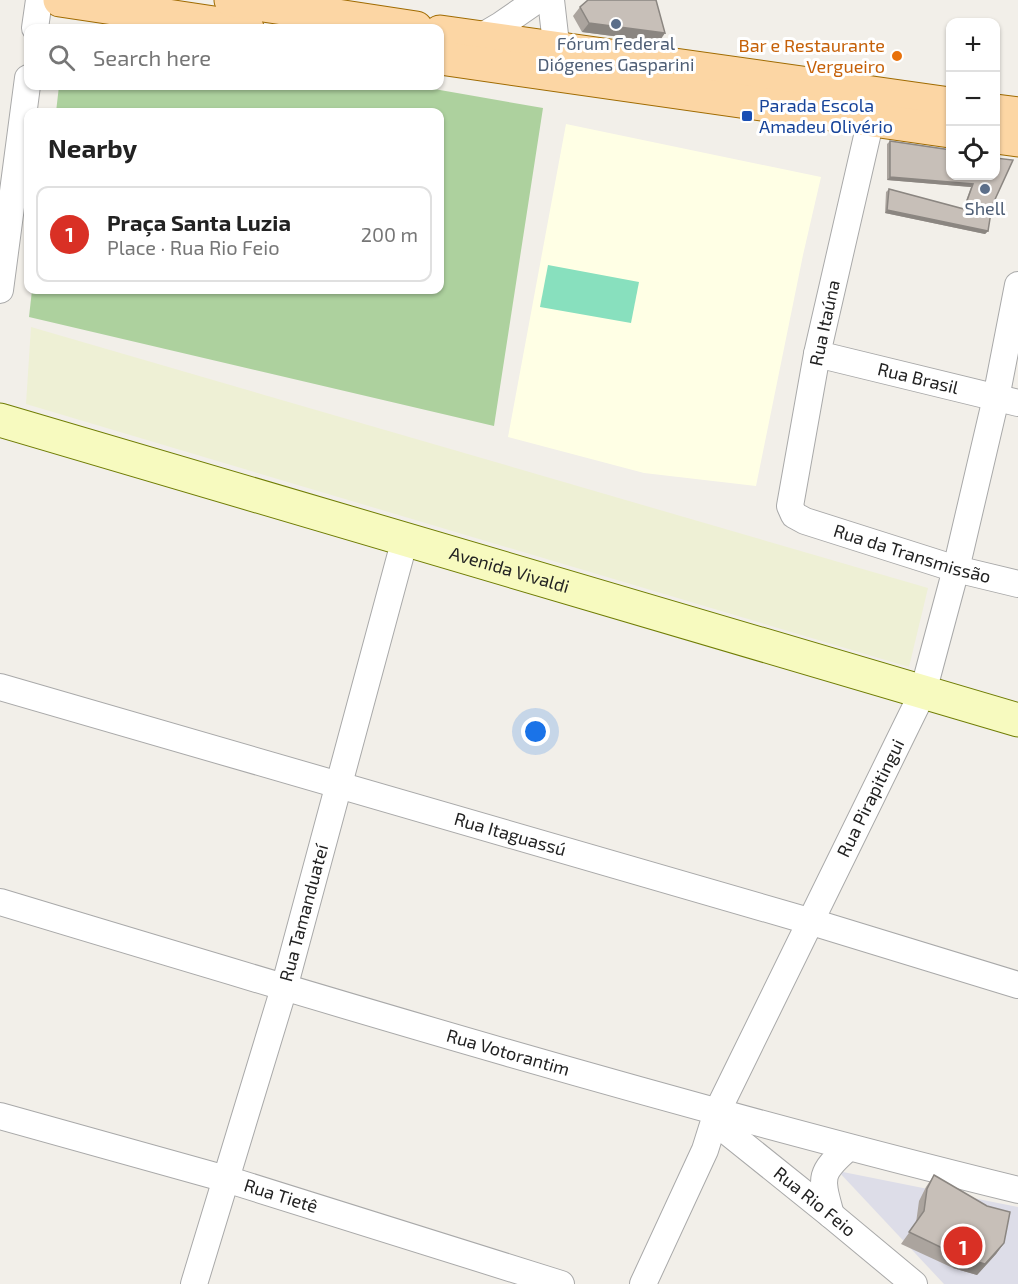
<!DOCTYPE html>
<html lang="en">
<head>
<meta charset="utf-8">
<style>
	:root { --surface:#fff; --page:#f6f6f6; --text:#222; --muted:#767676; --line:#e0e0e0; --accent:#d93025 }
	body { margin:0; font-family:"Exo 2",sans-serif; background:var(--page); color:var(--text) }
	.controls { position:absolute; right:18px; top:18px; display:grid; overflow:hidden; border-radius:12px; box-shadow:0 2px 4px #0004 }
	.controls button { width:54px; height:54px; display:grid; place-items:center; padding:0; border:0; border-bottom:2px solid var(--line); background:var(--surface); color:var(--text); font:30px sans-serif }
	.you { position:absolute; left:536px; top:732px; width:21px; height:21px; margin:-15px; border:4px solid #fff; border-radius:50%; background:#1a73e8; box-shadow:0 0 0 9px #1a73e833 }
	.badge { display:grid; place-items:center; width:39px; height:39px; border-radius:50%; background:var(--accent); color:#fff; font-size:20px; font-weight:700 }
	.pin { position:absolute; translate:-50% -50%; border:3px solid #fff; box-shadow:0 2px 6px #0006 }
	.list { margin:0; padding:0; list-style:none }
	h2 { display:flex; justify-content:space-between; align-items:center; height:78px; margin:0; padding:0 24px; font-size:26px }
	h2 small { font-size:20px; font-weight:400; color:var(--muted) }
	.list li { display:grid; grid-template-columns:39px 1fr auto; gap:18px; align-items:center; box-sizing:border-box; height:96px; margin:0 12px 12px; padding:0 12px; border:2px solid var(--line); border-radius:12px }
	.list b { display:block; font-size:22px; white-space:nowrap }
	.list p { margin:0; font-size:20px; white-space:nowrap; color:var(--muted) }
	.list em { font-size:20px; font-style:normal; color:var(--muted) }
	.icon { flex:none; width:33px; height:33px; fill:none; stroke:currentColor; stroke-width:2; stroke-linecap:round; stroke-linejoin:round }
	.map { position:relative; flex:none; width:1018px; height:1284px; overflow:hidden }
	.search { position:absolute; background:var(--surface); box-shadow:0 2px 4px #0004; left:24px; top:24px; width:420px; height:66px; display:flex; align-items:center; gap:15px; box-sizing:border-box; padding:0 21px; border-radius:12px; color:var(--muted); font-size:22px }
	.panel { position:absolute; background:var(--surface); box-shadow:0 2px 4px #0004; left:24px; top:108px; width:420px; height:186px; border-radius:12px }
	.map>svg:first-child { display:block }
</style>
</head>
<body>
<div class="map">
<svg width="1018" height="1284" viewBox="0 0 1018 1284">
	<rect width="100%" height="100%" fill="#f2efe9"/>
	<polygon fill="#ffffe5" points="566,124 821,177 803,255 756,486 644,473 508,437"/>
	<polygon fill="#eef0d5" points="31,327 928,588 909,667 26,404"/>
	<polygon fill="#add19e" points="59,86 417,86 543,108 494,426 29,317 32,290 440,290 440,112 56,112"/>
	<polygon fill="#88e0be" points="548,265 639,282 631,323 540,307"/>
	<polygon fill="#dddde8" points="838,1171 1018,1207 1018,1284 944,1284"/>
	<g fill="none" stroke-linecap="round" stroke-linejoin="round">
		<defs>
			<g id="street">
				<polyline points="551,0 555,35 560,49"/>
				<polyline points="35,28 39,0"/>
				<polyline points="479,38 501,25 537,0"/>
				<path id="s1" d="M871 119 817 354 790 506 794 515 805 521 956 569 1018 584"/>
				<polyline points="0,290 28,78"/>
				<path id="s2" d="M817 354 1018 403"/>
				<path id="s3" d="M0 687 812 922 1018 985"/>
				<path id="s4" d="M0 902C338 1004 676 1106 1018 1190"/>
				<path id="s5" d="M0 1116 226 1179 561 1284"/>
				<path id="s6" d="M714 1121 831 1215 914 1284"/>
				<path d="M831 1215C821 1178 818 1174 848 1148"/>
				<path id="s7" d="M194 1284 284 988 405 539"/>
				<path id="s8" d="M643 1284 705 1150 717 1112 923 692 956 569 996 398 1018 285"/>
			</g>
			<g id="secondary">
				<path id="s9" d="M0 420 1018 720"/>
			</g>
			<g id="primary">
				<polyline points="60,0 247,28"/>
				<polyline points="231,0 416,28"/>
				<polyline points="440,32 950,104"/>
				<polyline points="440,58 950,131"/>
				<polyline points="996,111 1018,114"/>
				<polyline points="996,137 1018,140"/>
			</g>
		</defs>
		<use href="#street" stroke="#a9a9a9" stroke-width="28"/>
		<use href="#secondary" stroke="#707d05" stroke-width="35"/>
		<use href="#primary" stroke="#a06b00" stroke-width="35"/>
		<use href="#street" stroke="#fff" stroke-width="26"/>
		<use href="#secondary" stroke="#f7fabf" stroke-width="33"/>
		<use href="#primary" stroke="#fcd6a4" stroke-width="33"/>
	</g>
	<g fill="#aba49e">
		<polygon points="580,7 659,42 582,32 573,16"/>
		<polygon points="890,141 996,176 988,231 985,234 885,213 886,192 889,189 963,209 971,187 887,180 887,144"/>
		<polygon points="934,1175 1004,1243 996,1254 977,1275 953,1268 901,1244 916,1223 919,1201 926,1187"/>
	</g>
	<g fill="#8b8681">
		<polygon points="589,23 665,33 659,42 582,32"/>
		<polygon points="890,177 973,184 971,187 887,180"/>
		<polygon points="887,210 988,231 985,234 885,213"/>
		<polygon points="1004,1243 996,1254 977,1275 953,1268 961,1257"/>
	</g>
	<g fill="#c7bfb8" stroke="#8b8681" stroke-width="1.5">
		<polygon points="588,0 656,0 665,33 589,23 580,7"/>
		<polygon points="890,141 951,150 951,176 996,176 996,158 1013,160 992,206 988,231 887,210 889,189 964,209 973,184 890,177"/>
		<polygon points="934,1175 987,1206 1010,1212 1004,1243 985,1264 961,1257 909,1232 924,1211 927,1189"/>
	</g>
	<g fill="#5c6f8a" stroke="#fff" stroke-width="2">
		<circle cx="616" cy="24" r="6"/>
		<circle cx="985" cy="189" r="6"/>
	</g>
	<circle fill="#e8710a" stroke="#fff" stroke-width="2" cx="897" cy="56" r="6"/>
	<rect fill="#1a4fb4" stroke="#fff" stroke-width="2" x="741" y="110" width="12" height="12" rx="3"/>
	<g text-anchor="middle" stroke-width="6" stroke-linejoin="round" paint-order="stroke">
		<g font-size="18" fill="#4e5e75" stroke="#fff">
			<text x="616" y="50">Fórum Federal<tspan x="616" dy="21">Diógenes Gasparini</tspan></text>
			<text x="985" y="215">Shell</text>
		</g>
		<g font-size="18" fill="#c56008" stroke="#fff" text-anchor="end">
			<text x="885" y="52">Bar e Restaurante<tspan x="885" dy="21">Vergueiro</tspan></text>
		</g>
		<g font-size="18" fill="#164399" stroke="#fff" text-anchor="start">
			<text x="759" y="112">Parada Escola<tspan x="759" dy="21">Amadeu Olivério</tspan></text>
		</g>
		<g font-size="18" fill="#222" stroke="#fff">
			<text transform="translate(825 323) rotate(-78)" y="6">Rua Itaúna</text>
			<text dy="6" stroke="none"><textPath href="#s2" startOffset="104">Rua Brasil</textPath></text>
			<text dy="6" stroke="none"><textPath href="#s1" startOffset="530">Rua da Transmissão</textPath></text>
			<text dy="6" stroke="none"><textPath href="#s9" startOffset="531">Avenida Vivaldi</textPath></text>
			<text dy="6" stroke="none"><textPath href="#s8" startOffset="537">Rua Pirapitingui</textPath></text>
			<text dy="6" stroke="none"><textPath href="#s3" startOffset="531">Rua Itaguassú</textPath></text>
			<text dy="6" stroke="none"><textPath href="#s7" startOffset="387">Rua Tamanduateí</textPath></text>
			<text dy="6" stroke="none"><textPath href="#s4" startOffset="530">Rua Votorantim</textPath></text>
			<text dy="6" stroke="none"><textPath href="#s5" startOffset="292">Rua Tietê</textPath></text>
			<text dy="6" stroke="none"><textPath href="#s6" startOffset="129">Rua Rio Feio</textPath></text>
		</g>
	</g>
</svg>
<div class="controls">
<button>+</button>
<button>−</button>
<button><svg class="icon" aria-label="locate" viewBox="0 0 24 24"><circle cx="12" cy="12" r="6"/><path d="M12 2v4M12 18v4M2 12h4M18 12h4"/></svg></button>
</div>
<div class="you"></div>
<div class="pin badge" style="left:963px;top:1246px">1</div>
<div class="search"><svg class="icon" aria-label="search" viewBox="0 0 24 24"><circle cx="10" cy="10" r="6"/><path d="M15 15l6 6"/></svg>Search here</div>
<section class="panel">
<h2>Nearby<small></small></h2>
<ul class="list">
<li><span class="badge">1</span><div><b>Praça Santa Luzia</b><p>Place · Rua Rio Feio</p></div><em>200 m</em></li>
</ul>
</section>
</div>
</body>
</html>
